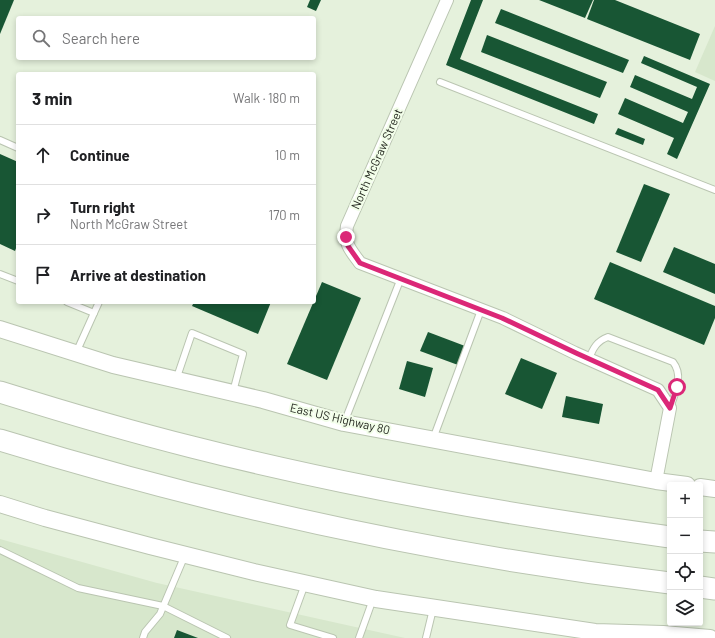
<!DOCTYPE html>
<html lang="en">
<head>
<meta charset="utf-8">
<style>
	:root { --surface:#fff; --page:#f2f2f2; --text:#202124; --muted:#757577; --line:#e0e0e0 }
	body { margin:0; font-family:Barlow,sans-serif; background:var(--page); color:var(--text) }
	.controls { position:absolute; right:12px; bottom:12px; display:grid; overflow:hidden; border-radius:4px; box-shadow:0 2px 6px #0003 }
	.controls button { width:36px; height:36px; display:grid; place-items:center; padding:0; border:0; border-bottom:1px solid var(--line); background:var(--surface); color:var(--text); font:20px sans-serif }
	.stop { position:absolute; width:12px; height:12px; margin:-9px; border:3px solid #db2777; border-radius:50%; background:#fff }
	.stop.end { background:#db2777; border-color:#fff; box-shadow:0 1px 4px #0008 }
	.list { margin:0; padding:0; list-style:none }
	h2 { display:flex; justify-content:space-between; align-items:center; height:52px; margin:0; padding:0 16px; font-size:17px }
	h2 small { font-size:13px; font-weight:400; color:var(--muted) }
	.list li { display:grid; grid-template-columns:26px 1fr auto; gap:12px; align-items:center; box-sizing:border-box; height:60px; padding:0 16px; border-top:1px solid var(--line) }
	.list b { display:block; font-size:15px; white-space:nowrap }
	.list p { margin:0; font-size:13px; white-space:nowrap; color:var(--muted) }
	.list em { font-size:13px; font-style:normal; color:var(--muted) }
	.icon { flex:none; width:22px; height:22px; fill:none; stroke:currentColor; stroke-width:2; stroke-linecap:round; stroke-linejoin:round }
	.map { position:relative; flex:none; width:715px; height:638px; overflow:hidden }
	.search { position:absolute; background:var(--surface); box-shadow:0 2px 6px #0003; left:16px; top:16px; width:300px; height:44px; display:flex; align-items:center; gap:10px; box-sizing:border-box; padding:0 14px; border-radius:4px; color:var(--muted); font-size:15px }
	.panel { position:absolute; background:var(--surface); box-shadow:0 2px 6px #0003; left:16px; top:72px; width:300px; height:232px; border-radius:4px }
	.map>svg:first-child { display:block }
</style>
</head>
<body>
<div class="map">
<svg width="715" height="638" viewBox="0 0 715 638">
	<rect width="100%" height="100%" fill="#e5f1dc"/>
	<g fill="#d7e7cc">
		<polygon points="715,26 715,81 695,72"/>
		<polygon points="0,539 157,583 405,638 0,638"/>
	</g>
	<g fill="#185634">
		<polygon points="0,0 14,0 0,34"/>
		<polygon points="310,0 321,0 316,11 307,7"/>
		<polygon points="471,0 483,0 460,59 598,114 594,124 446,65"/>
		<polygon points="539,0 593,0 585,18"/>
		<polygon points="594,0 615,0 700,34 690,60 587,19"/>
		<polygon points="501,9 629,60 623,73 495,23"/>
		<polygon points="487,35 607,82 600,98 481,52"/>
		<polygon points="644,56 710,84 677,159 667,154 674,138 618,114 625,98 683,123 688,112 630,87 635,75 692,99 697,87 641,63"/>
		<polygon points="618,128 645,139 643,145 615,134"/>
		<polygon points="0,154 18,162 18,243 15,251 0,244"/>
		<polygon points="644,184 670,194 641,262 616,252"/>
		<polygon points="674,247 715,264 715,294 663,272"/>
		<polygon points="610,262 715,306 715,318 704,345 594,299"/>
		<polygon points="322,282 361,298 327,380 287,364"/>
		<polygon points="194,302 271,302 258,334 192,306"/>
		<polygon points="428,332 465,346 458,365 420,351"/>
		<polygon points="521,358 557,373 542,409 505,394"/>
		<polygon points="407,361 433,368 425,397 399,389"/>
		<polygon points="566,396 603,404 599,424 562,417"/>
		<polygon points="177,630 198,638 174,638"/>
	</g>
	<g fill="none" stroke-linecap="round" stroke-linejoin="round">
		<defs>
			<g id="service">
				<polyline points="440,82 715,190"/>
				<polyline points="0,140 18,148"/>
				<polyline points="0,274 18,281"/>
				<polyline points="67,302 94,313 76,353"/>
				<polyline points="94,313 99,302"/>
				<path d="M589 359C593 348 597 341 608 337L673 362C684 376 675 393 670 408"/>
				<polyline points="176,380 192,333 243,354 233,392"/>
				<polyline points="344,423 401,278"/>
				<polyline points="433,439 481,310"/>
				<polyline points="0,550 78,588 163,606 227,638"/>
				<polyline points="305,584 290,625 333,638"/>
				<polyline points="143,638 145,632 160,614 185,555"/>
				<polyline points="359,638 373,599"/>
				<polyline points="426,638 433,609"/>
			</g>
			<path id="minor" d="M447 0 347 226C344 245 350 249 360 263L503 318 575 353 658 390 670 408 656 481"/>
			<g id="secondary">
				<polyline points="0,329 113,365 263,400 344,423 656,481 687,485"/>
				<polyline points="700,487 715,489"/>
				<polyline points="0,504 45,518 150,546 254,572 376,599 595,632 663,634 710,638"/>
			</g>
			<g id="motorway">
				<path d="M0 392C64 412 128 431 192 447 349 487 510 515 670 537"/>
				<path d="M0 440C218 507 443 556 670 583"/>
				<polyline points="700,541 715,542"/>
				<polyline points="700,587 715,589"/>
			</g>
		</defs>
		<use href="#service" stroke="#bac5b1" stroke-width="8"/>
		<use href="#minor" stroke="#bac5b1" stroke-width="14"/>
		<use href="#secondary" stroke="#bac5b1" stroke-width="18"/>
		<use href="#motorway" stroke="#bac5b1" stroke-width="23"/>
		<use href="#service" stroke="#fff" stroke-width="6"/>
		<use href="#minor" stroke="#fff" stroke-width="12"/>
		<use href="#secondary" stroke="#fff" stroke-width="16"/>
		<use href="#motorway" stroke="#fff" stroke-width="21"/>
	</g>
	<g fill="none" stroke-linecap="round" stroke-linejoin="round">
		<polyline stroke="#db2777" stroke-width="5" points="346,237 348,246 360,263 502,318 576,353 658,390 670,408 677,387"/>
	</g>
	<g text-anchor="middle" stroke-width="4" stroke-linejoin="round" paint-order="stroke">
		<g font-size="12" fill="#262a22" stroke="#f2fee9">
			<text transform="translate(377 159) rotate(-66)" y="4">North McGraw Street</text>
			<text transform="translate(340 419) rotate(13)" y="4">East US Highway 80</text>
		</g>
	</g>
</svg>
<div class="controls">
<button>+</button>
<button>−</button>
<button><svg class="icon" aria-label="locate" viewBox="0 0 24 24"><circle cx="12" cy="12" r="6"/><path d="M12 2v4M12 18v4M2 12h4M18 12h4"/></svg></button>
<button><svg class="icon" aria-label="layers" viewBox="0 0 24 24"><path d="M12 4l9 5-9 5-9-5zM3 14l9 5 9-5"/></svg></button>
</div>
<div class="stop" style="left:677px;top:387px"></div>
<div class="stop end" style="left:346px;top:237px"></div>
<div class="search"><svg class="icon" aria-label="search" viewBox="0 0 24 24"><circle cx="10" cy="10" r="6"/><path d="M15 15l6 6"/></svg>Search here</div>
<section class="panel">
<h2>3 min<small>Walk · 180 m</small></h2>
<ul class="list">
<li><svg class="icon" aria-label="ahead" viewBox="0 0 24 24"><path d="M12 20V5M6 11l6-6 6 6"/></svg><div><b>Continue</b></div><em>10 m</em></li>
<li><svg class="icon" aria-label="right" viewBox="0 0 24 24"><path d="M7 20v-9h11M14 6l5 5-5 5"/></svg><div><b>Turn right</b><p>North McGraw Street</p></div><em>170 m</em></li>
<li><svg class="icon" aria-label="arrive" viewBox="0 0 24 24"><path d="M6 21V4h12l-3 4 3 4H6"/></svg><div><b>Arrive at destination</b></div></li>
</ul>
</section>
</div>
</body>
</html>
